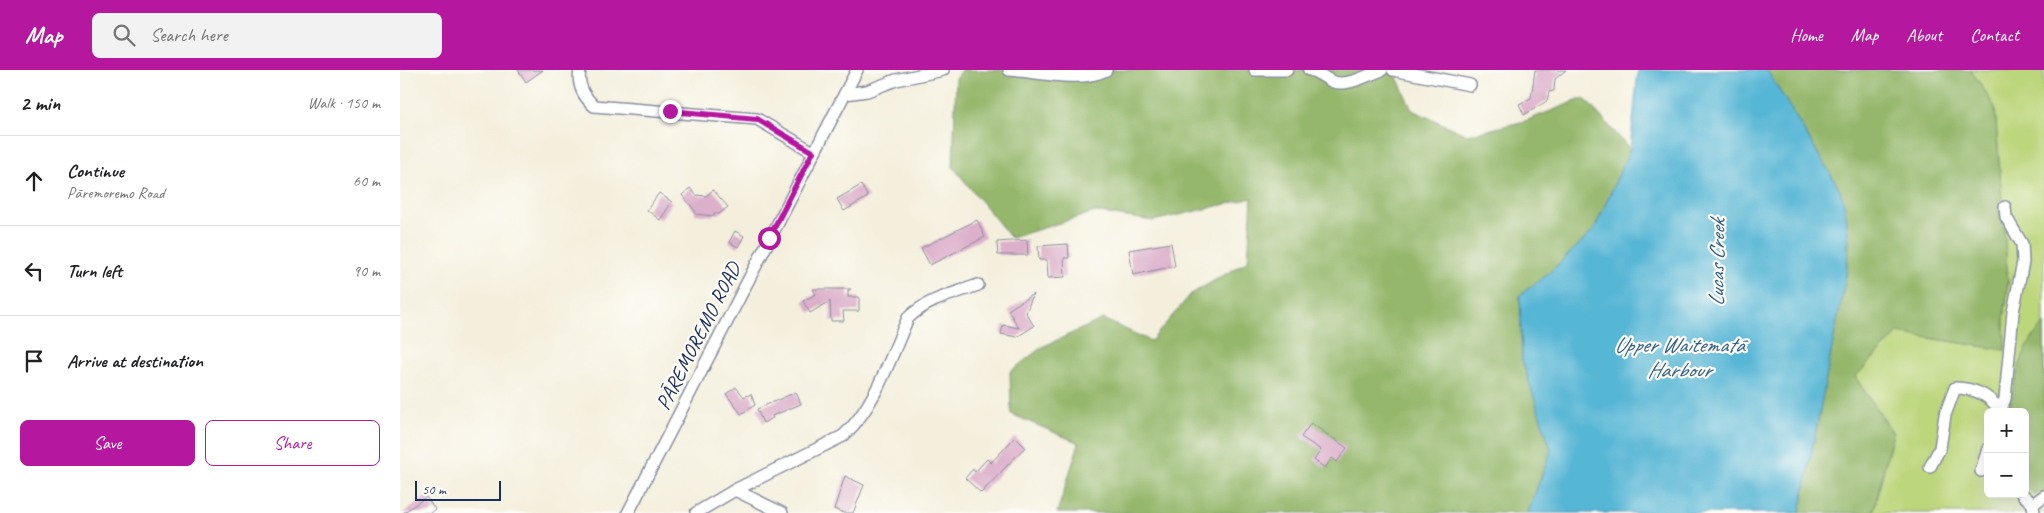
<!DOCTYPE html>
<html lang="en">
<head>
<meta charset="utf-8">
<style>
	:root { --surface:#fff; --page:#f2f2f2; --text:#202124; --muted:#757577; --line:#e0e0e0; --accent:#b5179e }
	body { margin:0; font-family:Caveat,sans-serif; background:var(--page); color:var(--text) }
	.controls { position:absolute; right:15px; bottom:15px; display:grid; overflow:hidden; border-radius:8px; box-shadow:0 5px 20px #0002 }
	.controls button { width:45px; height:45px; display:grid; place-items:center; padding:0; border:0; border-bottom:1px solid var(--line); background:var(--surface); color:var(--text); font:25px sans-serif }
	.scale { position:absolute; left:15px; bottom:12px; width:86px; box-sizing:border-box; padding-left:5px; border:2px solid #1b2f5e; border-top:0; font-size:14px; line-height:18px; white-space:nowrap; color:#1b2f5e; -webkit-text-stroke:4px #fdfcf7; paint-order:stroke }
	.stop { position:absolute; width:15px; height:15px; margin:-11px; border:4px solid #b5179e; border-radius:50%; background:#fff }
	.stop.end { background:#b5179e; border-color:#fff; box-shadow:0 1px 5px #0008 }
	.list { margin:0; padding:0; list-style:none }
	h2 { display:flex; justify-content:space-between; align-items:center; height:65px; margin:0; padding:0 20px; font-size:21px }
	h2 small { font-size:16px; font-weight:400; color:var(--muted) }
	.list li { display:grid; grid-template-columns:32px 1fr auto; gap:15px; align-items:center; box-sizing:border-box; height:90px; padding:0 20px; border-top:1px solid var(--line) }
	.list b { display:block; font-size:19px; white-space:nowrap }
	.list p { margin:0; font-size:16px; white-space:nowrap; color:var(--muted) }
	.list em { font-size:16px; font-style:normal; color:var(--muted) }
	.actions { display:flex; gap:10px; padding:15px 20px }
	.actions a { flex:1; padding:11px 0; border:1px solid var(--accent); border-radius:8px; text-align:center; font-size:18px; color:var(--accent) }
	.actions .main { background:var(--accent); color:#fff }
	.icon { flex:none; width:28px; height:28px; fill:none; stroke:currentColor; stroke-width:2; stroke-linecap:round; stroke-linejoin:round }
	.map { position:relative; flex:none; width:1644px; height:443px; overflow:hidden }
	header { display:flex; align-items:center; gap:30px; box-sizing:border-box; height:70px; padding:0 25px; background:var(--accent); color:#fff }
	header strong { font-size:24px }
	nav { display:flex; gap:28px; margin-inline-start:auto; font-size:18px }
	.search { width:350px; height:45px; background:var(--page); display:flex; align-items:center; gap:12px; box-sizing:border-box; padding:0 18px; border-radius:8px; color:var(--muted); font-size:19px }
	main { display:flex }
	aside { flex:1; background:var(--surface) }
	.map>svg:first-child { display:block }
</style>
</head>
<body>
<header>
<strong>Map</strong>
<div class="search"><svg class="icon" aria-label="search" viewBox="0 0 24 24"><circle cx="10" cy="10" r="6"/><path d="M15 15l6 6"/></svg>Search here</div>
<nav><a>Home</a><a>Map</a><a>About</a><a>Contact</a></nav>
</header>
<main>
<aside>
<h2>2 min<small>Walk · 150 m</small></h2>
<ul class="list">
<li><svg class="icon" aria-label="ahead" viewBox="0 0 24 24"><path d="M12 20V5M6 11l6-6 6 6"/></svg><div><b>Continue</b><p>Pāremoremo Road</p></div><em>60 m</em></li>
<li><svg class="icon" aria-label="left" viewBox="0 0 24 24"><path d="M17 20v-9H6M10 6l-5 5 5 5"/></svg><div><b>Turn left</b></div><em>90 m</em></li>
<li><svg class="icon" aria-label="arrive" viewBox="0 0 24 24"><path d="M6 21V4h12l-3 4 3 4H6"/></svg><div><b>Arrive at destination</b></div></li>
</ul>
<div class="actions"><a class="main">Save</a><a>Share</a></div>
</aside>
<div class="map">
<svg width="1644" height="443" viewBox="0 0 1644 443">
	<rect width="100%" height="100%" fill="#fdfcf7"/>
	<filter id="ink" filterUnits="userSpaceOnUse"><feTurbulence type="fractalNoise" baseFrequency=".02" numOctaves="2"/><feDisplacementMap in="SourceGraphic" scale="10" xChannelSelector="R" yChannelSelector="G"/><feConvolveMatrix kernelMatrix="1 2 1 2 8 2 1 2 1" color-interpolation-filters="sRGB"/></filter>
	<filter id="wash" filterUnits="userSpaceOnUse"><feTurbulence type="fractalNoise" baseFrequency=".0096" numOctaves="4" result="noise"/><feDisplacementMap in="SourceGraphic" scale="20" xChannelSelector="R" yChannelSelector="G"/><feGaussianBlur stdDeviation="1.12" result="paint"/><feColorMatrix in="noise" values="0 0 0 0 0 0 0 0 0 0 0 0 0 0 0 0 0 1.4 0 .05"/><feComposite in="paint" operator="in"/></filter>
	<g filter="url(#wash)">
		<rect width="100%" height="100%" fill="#f4efdd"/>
		<path fill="#bcd67c" stroke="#6c826d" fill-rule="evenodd" d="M1571 0H1644V443H1473L1493 363 1455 307 1498 263 1605 280 1604 251 1608 212 1595 38ZM1588 342H1625V424H1588Z"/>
		<g fill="#95b76c" stroke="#587365">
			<polygon points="561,0 997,0 995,3 1012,40 1067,65 1125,51 1184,28 1230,79 1194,160 1148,204 1120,225 1122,290 1151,380 1128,443 657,443 679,373 611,344 610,302 642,277 703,249 751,271 791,224 848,191 852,128 753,151 695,142 611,168 553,97 556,8"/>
			<polygon points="1367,0 1571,0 1595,37 1608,212 1604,251 1605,280 1498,263 1455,307 1493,363 1473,443 1400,443 1446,205 1449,170 1439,118"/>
			<path d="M1644 254V421L1635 424 1625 417V342H1608C1615 310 1620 278 1644 254Z"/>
		</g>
		<path fill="#56b6d5" stroke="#38729a" d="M1238 0H1367L1439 118C1450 147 1449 175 1446 205L1400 443H1128L1151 380 1122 290 1120 225 1148 204 1194 160 1230 79Z"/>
		<g id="blocks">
			<g fill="#dcafca">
				<polygon points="118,0 143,0 126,12"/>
				<polygon points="1135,0 1166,0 1155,9 1154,21 1149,22 1147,31 1124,45 1119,34 1131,28"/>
				<polygon points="461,115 468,127 444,141 437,129"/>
				<polygon points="290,118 296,125 306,126 313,120 328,137 319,144 314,143 314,146 295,144 295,141 282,125"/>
				<polygon points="259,123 272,132 260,150 247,140"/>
				<polygon points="577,150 585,167 530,195 521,178"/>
				<polygon points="335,161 344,166 338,177 329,172"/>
				<polygon points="627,170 628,185 598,185 597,172"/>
				<polygon points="771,173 775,196 733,205 729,180"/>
				<polygon points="668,174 669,188 664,188 665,207 648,208 647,190 639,190 638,176"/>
				<polygon points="413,219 451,219 448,221 448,227 459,227 459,241 443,241 444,251 431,251 430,231 410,243 403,231 416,224"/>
				<polygon points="633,224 626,243 634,256 617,267 601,264 603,255 619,258 608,240"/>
				<polygon points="336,317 344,327 351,324 355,335 341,344 326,324"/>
				<polygon points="396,322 401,334 372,346 373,348 363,353 357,339"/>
				<polygon points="911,353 947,378 937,392 932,388 925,398 914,390 921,380 901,367"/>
				<polygon points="615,367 625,377 581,423 565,408 573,399 575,402 587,389 591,393"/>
				<polygon points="445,406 464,415 453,443 444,443 434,439"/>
				<polygon points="26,427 35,439 30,443 3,443"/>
			</g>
		</g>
	</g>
	<g filter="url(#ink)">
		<use href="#blocks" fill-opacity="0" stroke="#888f9e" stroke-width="1"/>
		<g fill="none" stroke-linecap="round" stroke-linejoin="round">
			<defs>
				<g id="minor">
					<path d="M180 0C177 15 183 26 194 36L357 49 413 82"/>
					<path d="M609 0C637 2 681 13 706 0"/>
					<polyline points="855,0 887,0"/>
					<path d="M909 0C918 2 923 7 931 11 945 18 968 5 982 0"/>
					<polyline points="993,0 1070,15"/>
					<polyline points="445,24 467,21 496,10 543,0"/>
					<path d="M1530 397 1540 378 1545 345 1555 318C1573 318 1590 325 1600 341L1605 329 1613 242 1623 192 1622 174 1606 147 1605 137"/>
					<polyline points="1581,401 1588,379"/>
					<polyline points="335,420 382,443"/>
					<polyline points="1622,424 1633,434"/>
					<polyline points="228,443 457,0"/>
					<path d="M296 443 335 420 443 366C474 339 491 286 508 248 528 229 553 224 578 215"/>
					<polyline points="1634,443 1633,434 1644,426"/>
				</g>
			</defs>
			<use href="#minor" stroke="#888f9e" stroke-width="14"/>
			<use href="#minor" stroke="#fff" stroke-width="11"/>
		</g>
	</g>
	<g fill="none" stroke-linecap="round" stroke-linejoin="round" filter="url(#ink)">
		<polyline stroke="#b5179e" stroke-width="6" points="270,41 357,49 413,82 369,168"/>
	</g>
	<g text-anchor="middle" stroke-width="4.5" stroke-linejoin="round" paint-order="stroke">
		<g font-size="21" fill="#1b2f5e" stroke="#fdfcf7">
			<text transform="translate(298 266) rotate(-63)" y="7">PĀREMOREMO ROAD</text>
		</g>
		<g font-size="22" font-style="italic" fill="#305e88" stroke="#fdfcf7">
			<text transform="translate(1316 193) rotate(-89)" y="8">Lucas Creek</text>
			<text x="1279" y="282">Upper Waitematā<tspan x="1279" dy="25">Harbour</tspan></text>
		</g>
	</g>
</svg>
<div class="controls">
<button>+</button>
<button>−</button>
</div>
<div class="scale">50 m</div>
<div class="stop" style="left:369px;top:168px"></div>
<div class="stop end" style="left:270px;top:41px"></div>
</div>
</main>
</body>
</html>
